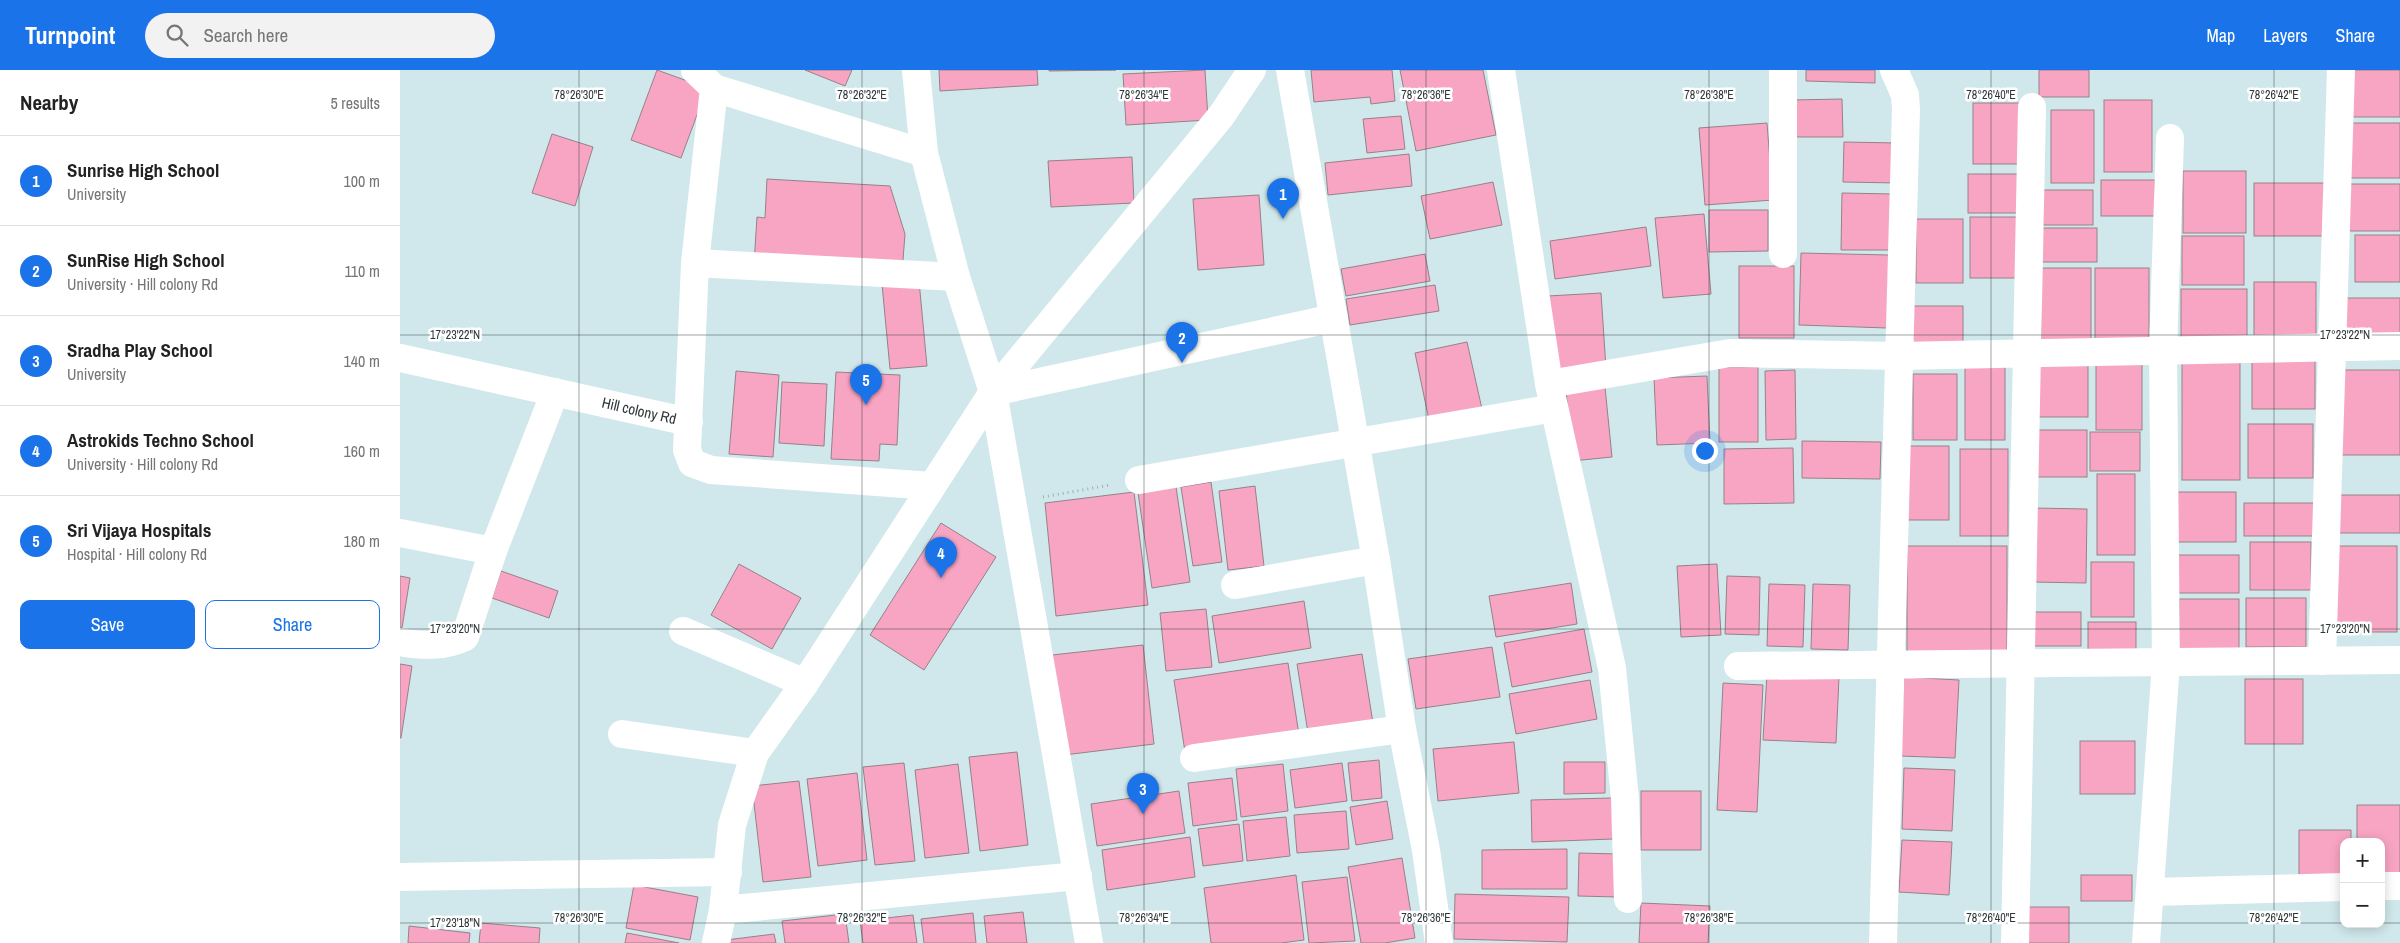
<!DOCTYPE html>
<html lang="en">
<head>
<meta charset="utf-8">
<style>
	:root { --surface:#fff; --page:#f2f2f2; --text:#222; --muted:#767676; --line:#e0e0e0; --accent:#1a73e8 }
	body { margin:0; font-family:"Archivo Narrow",sans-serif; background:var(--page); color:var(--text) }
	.controls { position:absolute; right:15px; bottom:15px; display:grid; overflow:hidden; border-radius:10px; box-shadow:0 2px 12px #0003 }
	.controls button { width:45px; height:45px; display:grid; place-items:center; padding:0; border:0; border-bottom:1px solid var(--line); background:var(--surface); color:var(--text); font:25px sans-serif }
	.you { position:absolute; left:1304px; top:380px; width:18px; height:18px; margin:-12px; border:4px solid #fff; border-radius:50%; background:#1a73e8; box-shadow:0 0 0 8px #1a73e833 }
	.badge { display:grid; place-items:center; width:32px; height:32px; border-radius:50%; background:var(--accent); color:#fff; font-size:16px; font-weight:700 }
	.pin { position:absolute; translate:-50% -41px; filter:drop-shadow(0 1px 2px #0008) }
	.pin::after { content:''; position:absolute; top:26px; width:18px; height:15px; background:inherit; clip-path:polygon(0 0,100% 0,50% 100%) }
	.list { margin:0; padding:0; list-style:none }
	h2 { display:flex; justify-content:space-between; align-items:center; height:65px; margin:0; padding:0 20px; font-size:21px }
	h2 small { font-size:16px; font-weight:400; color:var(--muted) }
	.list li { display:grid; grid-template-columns:32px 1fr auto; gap:15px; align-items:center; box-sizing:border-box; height:90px; padding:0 20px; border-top:1px solid var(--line) }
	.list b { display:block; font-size:19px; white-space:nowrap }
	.list p { margin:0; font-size:16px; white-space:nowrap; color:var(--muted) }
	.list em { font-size:16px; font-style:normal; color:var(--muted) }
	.actions { display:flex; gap:10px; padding:15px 20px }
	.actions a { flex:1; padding:11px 0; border:1px solid var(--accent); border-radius:10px; text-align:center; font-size:18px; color:var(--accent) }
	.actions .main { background:var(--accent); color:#fff }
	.icon { flex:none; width:28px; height:28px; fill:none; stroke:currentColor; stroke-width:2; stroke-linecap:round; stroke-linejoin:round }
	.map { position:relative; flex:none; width:2000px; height:873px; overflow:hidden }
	header { display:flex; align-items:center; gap:30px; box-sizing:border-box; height:70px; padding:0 25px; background:var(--accent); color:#fff }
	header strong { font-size:24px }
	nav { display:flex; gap:28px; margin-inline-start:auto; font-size:18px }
	.search { width:350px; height:45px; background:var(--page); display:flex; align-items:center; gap:12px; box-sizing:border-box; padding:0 18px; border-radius:28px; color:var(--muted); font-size:19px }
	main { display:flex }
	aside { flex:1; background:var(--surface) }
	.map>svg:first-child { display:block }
</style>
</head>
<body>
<header>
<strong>Turnpoint</strong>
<div class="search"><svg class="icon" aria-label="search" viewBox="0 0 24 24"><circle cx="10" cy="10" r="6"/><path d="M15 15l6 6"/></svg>Search here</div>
<nav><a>Map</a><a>Layers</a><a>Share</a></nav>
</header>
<main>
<aside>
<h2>Nearby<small>5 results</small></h2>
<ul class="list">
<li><span class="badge">1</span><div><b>Sunrise High School</b><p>University</p></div><em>100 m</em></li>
<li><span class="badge">2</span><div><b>SunRise High School</b><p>University · Hill colony Rd</p></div><em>110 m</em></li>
<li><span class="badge">3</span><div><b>Sradha Play School</b><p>University</p></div><em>140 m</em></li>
<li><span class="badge">4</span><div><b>Astrokids Techno School</b><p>University · Hill colony Rd</p></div><em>160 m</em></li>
<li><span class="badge">5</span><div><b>Sri Vijaya Hospitals</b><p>Hospital · Hill colony Rd</p></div><em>180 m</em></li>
</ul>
<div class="actions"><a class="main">Save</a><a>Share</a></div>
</aside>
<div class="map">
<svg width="2000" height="873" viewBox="0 0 2000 873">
	<rect width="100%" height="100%" fill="#d0e8eb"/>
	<g fill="#f8a5c3" stroke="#958288">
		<polygon points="257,0 307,18 281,88 231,70"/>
		<polygon points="405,0 452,0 445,16"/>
		<polygon points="539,0 637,0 638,15 540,21"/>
		<polygon points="649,0 716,0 649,1"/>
		<polygon points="805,0 808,50 726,55 723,4"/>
		<polygon points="911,0 992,0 995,31 971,34 970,27 914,32"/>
		<polygon points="1000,0 1083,0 1096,65 1016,81"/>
		<polygon points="1406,0 1475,0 1475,13 1406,11"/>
		<rect x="1639" y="0" width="50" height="27"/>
		<rect x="1950" y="0" width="50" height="47"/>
		<polygon points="1442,29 1443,67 1392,67 1391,30"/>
		<rect x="1704" y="30" width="48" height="72"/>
		<rect x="1573" y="33" width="49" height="61"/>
		<rect x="1651" y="40" width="43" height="73"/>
		<polygon points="1001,46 1005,79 967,83 963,49"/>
		<polygon points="1367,53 1373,130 1305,135 1299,58"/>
		<rect x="1945" y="53" width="55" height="55"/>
		<polygon points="152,64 193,77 175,136 132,123"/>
		<polygon points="1444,72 1498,73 1497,113 1443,112"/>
		<polygon points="1009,84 1012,116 928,125 925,93"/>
		<polygon points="732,87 734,133 651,137 648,91"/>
		<rect x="1783" y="101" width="63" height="62"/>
		<rect x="1568" y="104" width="54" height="39"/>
		<polygon points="367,109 490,116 505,164 502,203 354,194 357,147 365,148"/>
		<rect x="1701" y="110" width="54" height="36"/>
		<polygon points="1093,112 1102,155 1030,169 1021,126"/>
		<rect x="1854" y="113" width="71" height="53"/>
		<rect x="1946" y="114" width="54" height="47"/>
		<rect x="1643" y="120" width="50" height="35"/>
		<polygon points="1442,123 1494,124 1494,180 1441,180"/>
		<polygon points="859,125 864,195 798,200 793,129"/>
		<polygon points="1309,140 1368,140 1368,181 1309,182"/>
		<polygon points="1304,144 1311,224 1263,228 1255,148"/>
		<rect x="1570" y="147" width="48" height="61"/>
		<rect x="1516" y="149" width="47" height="64"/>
		<polygon points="1246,157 1251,196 1155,209 1150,171"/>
		<rect x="1637" y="158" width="60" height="34"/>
		<rect x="1955" y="165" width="45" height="47"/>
		<rect x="1782" y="166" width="62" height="49"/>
		<polygon points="1401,183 1489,185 1487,258 1399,255"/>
		<polygon points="1025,184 1030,211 946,226 941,199"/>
		<rect x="1339" y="196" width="55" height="72"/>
		<rect x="1641" y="198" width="50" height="80"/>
		<rect x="1695" y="198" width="54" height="77"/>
		<polygon points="519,211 527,296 490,299 482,214"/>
		<rect x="1854" y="212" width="62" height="59"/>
		<polygon points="1035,215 1039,241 950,255 946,229"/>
		<rect x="1781" y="219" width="66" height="55"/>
		<polygon points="1201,223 1206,298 1153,301 1148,226"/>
		<rect x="1943" y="228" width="57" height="46"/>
		<rect x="1511" y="236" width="52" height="43"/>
		<polygon points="1067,272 1082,339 1029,350 1015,283"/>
		<rect x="1852" y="287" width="63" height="52"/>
		<rect x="1782" y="288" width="58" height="122"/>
		<rect x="1636" y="289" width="52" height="58"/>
		<rect x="1696" y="293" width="46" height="67"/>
		<rect x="1319" y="297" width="39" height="75"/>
		<rect x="1565" y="297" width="40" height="73"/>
		<polygon points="1395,300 1396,369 1366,370 1365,301"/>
		<rect x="1940" y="300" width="60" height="85"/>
		<polygon points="336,301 379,305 373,387 329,384"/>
		<polygon points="436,302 500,305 497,375 480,374 479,391 431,389"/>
		<rect x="1513" y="304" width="44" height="66"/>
		<polygon points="1307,306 1310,373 1257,375 1254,308"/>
		<polygon points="382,312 427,314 424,376 379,373"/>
		<polygon points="1205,317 1212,387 1172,391 1166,321"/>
		<rect x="1848" y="354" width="65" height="54"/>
		<rect x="1633" y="360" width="54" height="47"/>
		<rect x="1690" y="362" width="50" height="39"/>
		<polygon points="1402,371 1481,372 1480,409 1402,408"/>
		<rect x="1506" y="376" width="43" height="74"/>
		<polygon points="1393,378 1394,433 1324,434 1324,379"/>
		<rect x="1560" y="379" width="48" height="87"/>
		<rect x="1697" y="404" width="38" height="81"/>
		<polygon points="775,410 790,512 752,518 737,416"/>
		<polygon points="811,412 822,492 793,496 781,417"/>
		<polygon points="855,416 864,496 828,500 819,421"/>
		<polygon points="734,422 748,535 656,546 645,433"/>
		<rect x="1776" y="422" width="60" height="50"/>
		<rect x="1937" y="425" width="63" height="38"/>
		<rect x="1844" y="433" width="73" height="33"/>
		<polygon points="1633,438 1687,439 1686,513 1632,512"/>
		<polygon points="541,453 596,487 524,600 470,565"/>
		<rect x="1850" y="472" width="61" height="48"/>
		<rect x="1507" y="476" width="100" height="111"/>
		<rect x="1936" y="476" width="61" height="86"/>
		<rect x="1774" y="485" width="65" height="38"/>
		<rect x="1691" y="492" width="43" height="55"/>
		<polygon points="339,494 401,528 372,579 311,545"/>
		<polygon points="1317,494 1321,565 1281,567 1277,496"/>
		<polygon points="101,501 158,521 149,548 92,528"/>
		<polygon points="0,506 10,508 2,558 0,557"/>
		<polygon points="1327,506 1360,507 1359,565 1325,564"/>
		<polygon points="1171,513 1177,554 1096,567 1089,526"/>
		<polygon points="1369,514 1405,515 1403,577 1367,576"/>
		<polygon points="1413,514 1450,515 1448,580 1411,579"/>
		<rect x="1846" y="528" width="60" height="49"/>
		<rect x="1779" y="529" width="60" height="50"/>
		<polygon points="904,531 911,578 819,593 812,546"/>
		<polygon points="806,539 812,597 766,601 760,543"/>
		<rect x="1629" y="542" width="52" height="34"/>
		<rect x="1688" y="552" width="48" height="33"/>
		<polygon points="1184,559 1192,602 1112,617 1104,573"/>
		<polygon points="743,575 754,674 664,685 652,585"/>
		<polygon points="1092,577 1100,627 1016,639 1008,589"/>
		<polygon points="962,584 973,653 908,663 897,594"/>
		<polygon points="888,593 899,665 785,682 774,610"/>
		<polygon points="0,594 12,596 1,668 0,668"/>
		<polygon points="1367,604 1439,607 1436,673 1363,670"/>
		<polygon points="1504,607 1559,610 1555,688 1500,686"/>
		<rect x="1845" y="609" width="58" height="65"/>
		<polygon points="1190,610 1197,649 1116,664 1109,624"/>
		<polygon points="1323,613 1363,615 1357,742 1317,740"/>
		<rect x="1680" y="671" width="55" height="53"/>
		<polygon points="1114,672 1119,723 1038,731 1033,679"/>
		<polygon points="617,682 628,775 580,781 569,687"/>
		<polygon points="979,690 982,728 952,731 948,693"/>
		<polygon points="1164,692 1205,692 1205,723 1164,724"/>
		<polygon points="504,693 515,791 475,795 463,697"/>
		<polygon points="942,693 947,731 895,738 890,700"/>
		<polygon points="558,694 569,783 525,788 515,700"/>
		<polygon points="883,694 888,741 841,747 836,699"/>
		<polygon points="1504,698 1555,700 1552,761 1502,759"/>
		<polygon points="457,703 467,790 418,796 407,709"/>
		<polygon points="832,708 837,750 793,756 788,713"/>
		<polygon points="399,711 411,807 363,812 352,716"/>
		<polygon points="779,721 785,763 697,776 691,734"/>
		<rect x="1241" y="721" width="60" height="59"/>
		<polygon points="1212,728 1213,769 1132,772 1131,730"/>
		<polygon points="987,731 993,769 956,775 950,737"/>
		<polygon points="1957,735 2000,735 2000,810 1981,810 1981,772 1957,772"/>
		<polygon points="946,741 949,779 897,783 894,745"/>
		<polygon points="886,747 890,786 847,791 843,751"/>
		<polygon points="839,754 843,791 803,796 798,759"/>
		<polygon points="1899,760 1951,760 1951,772 1944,772 1944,805 1899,805"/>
		<polygon points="790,767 795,807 707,820 702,780"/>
		<polygon points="1502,770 1552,772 1549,825 1499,822"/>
		<polygon points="1167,779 1167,819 1082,819 1082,780"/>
		<polygon points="1179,783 1219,784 1218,827 1178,826"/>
		<polygon points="1002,788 1015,868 985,873 961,873 948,797"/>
		<polygon points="896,805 904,870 881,873 811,873 804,818"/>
		<rect x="1681" y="805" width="51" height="26"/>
		<polygon points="947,807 955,871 909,873 902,812"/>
		<polygon points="234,815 298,827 290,870 226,858"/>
		<polygon points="1055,824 1169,827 1167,872 1054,869"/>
		<polygon points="1241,833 1310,836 1308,873 1239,873"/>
		<rect x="1623" y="837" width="46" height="36"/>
		<polygon points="623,842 627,873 587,873 584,846"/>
		<polygon points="573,843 576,873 524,873 521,849"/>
		<polygon points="445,844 449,873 385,873 382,851"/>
		<polygon points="513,845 517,873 463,873 460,851"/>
		<polygon points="81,853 140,858 139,873 79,873"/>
		<polygon points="9,856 70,863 69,873 8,873"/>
		<polygon points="227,863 279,873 225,873"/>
		<polygon points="374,864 376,873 318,873 318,871"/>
	</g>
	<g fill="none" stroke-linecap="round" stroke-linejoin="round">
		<polyline stroke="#9db0b2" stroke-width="3" stroke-dasharray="1 4" stroke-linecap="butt" points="643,427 710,415"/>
		<g stroke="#fff" stroke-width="28">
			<polyline points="295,0 314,18 524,83"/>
			<polyline points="516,0 524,83 556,207 593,322 689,873"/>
			<polyline points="890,0 976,490 1002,659 1026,780 1039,873"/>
			<polyline points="1101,0 1149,314 1212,598 1225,729 1228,829"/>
			<polyline points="1383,0 1383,184"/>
			<polyline points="314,18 295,193 287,380 292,393 311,400 532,416"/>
			<polyline points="295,193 556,207"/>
			<polyline points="0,288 289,352"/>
			<polyline points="1149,314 1330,283 1498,286 2000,276"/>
			<polyline points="593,322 934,248"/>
			<polyline points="739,410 1154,338"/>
			<polyline points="0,463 93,481"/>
			<polyline points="835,515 976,490"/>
			<polyline points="283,561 405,613"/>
			<path d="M0 572C23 576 44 577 65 567L93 481 155 322"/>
			<polyline points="1922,591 1941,0"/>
			<polyline points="1338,596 2000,590"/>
			<polyline points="222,664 355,683"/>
			<polyline points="794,688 1002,659"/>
			<polyline points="0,807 328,802"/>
			<polyline points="1981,816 2000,816"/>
			<polyline points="1750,822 1944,817"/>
			<polyline points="323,840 678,806"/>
			<polyline points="316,873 323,840 332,755 355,683 405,613 593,322 821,46 852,0"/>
			<polyline points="1483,873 1506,39 1505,25 1494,0"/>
			<polyline points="1615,873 1632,37"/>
			<polyline points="1746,873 1766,593 1763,281 1770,68"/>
		</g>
	</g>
	<path fill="none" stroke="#2e3738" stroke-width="1" stroke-opacity="0.45" d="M179 0V873M462 0V873M744 0V873M1026 0V873M1309 0V873M1591 0V873M1874 0V873M0 265H2000M0 559H2000M0 853H1944M1981 853H2000"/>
	<g text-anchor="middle" stroke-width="5" stroke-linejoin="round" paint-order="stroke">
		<g font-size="15" fill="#2e3738" stroke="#fff">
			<text transform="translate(239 341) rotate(13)" y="5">Hill colony Rd</text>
		</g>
	</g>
	<g font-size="12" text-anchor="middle" fill="#2e3738" stroke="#fff" stroke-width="5" stroke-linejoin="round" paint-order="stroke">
		<text x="179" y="29">78°26'30"E</text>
		<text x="462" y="29">78°26'32"E</text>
		<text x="744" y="29">78°26'34"E</text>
		<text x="1026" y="29">78°26'36"E</text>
		<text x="1309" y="29">78°26'38"E</text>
		<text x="1591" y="29">78°26'40"E</text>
		<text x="1874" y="29">78°26'42"E</text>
		<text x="55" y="269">17°23'22"N</text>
		<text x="1945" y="269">17°23'22"N</text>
		<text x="55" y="563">17°23'20"N</text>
		<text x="1945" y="563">17°23'20"N</text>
		<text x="179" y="852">78°26'30"E</text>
		<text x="462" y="852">78°26'32"E</text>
		<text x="744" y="852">78°26'34"E</text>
		<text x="1026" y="852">78°26'36"E</text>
		<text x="1309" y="852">78°26'38"E</text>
		<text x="1591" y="852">78°26'40"E</text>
		<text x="1874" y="852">78°26'42"E</text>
		<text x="55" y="857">17°23'18"N</text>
	</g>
</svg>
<div class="controls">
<button>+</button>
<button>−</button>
</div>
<div class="you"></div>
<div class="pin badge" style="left:883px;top:149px">1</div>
<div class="pin badge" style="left:782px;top:293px">2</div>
<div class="pin badge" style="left:743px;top:744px">3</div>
<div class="pin badge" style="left:541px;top:508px">4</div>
<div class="pin badge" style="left:466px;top:335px">5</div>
</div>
</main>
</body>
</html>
